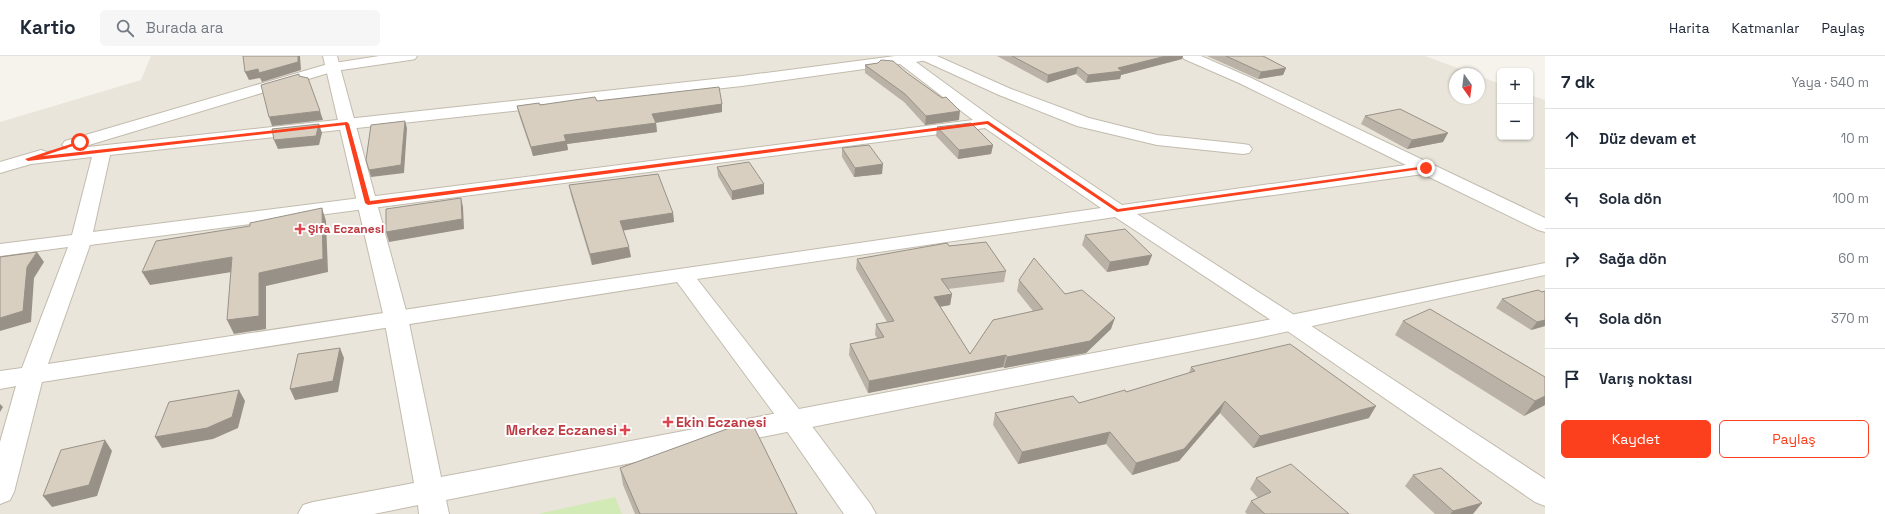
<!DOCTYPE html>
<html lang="tr">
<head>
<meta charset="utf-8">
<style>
	:root { --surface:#fff; --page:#f6f6f7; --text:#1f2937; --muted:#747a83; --line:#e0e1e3; --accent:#fc3f1d }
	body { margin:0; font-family:"Space Grotesk",sans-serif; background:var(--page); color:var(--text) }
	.controls { position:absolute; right:12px; top:12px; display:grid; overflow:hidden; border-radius:6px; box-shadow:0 1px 3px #0004 }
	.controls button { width:36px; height:36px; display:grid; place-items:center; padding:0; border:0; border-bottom:1px solid var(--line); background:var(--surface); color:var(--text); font:20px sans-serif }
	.compass { position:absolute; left:1449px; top:12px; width:36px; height:36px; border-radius:50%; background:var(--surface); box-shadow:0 1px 3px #0004; rotate:166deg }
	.stop { position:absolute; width:12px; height:12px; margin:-9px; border:3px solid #fc3f1d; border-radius:50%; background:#fff }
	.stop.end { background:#fc3f1d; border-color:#fff; box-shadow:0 1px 4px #0008 }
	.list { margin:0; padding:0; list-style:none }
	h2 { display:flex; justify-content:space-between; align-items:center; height:52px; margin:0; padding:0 16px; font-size:17px }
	h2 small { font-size:13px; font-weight:400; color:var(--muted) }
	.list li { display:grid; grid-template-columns:26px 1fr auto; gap:12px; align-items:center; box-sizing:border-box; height:60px; padding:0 16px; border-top:1px solid var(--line) }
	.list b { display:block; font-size:15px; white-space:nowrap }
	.list em { font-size:13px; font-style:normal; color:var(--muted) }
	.actions { display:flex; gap:8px; padding:12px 16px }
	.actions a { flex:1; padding:9px 0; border:1px solid var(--accent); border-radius:6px; text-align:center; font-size:14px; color:var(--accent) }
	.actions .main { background:var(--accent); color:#fff }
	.icon { flex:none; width:22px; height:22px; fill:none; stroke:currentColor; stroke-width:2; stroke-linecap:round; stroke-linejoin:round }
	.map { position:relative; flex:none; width:1545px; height:458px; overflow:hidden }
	header { display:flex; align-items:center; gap:24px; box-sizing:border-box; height:56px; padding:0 20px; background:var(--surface); border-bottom:1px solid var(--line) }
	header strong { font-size:19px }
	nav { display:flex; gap:22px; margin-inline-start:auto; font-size:14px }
	.search { width:280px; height:36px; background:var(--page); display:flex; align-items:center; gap:10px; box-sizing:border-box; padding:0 14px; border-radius:6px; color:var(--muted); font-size:15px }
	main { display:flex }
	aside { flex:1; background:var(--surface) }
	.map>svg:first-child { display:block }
</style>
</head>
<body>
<header>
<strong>Kartio</strong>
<div class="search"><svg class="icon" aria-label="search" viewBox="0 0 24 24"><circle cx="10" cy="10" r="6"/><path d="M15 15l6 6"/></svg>Burada ara</div>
<nav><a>Harita</a><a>Katmanlar</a><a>Paylaş</a></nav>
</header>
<main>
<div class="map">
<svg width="1545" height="458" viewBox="0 0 1545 458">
	<rect width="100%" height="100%" fill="#f6f3ec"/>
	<polygon fill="#eae5da" points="151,0 1425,0 1474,18 1455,18 1455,42 1479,42 1479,20 1500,28 1500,81 1530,81 1530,39 1545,44 1545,458 0,458 0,66 141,24"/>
	<polygon fill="#d2eab5" points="615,441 622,458 538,458"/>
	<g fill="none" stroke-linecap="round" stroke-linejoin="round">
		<defs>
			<path id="minor" d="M379 0H417L415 3 410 4 335 15 79 92 742 20 895 0H934L932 3 916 6 994 63 1122 149 1406 109 1239 27 1184 3 1182 0H1201L1249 21 1545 162V176L1538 174 1423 118 1137 158 1299 262 1545 423V450L1535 446 1283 272 1115 161 697 223 802 357 871 449 876 458H844L784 371 677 226 42 326 14 436 10 444 0 448V386L16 330 0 333V315L22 312 68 191 0 200V188L72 179 92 101 31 108 0 117V106L41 94 47 96 68 93 62 89 65 85 328 8ZM900 8 973 64 93 176 110 99 742 30ZM985 72 1101 152 534 234 48 308 90 189Z"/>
			<g id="tertiary">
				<polygon points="323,0 337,0 408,262 441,421 1257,266 1545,207 1545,219 1257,282 446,444 449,458 419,458 418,449 374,458 298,458 303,449 313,446 414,427 384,262"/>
				<polygon points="920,0 937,0 1011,33 1089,62 1157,79 1243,88 1249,89 1252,93 1249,97 1243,98 1157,89 1077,70 999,39 922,4"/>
			</g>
		</defs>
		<use href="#minor" stroke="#c2bbae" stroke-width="2"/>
		<use href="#tertiary" stroke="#c2bbae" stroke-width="2"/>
		<use href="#minor" fill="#fff" fill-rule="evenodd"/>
		<use href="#tertiary" fill="#fff" fill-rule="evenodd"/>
	</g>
	<g fill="#bab2a6">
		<polygon points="997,0 1183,0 1182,3 1121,19 1120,23 1086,27 1076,18 1047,27"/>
		<polygon points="1207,0 1263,0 1286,12 1283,19 1258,23"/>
		<polygon points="878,7 959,64 925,69 904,46 865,17 865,9"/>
		<polygon points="597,45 722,48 722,56 656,67 657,76 567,88 568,94 533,100 519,59 517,50"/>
		<polygon points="1365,60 1443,86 1407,93 1361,68"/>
		<polygon points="937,71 993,89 991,98 958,103 936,80"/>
		<polygon points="842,92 882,118 854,121 842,101"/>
		<polygon points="717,111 764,128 764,138 732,144 718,120"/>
		<polygon points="569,129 673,157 674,166 623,174 631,201 592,209 571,139"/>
		<polygon points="1085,179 1152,199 1148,209 1107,216 1082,189"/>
		<polygon points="949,190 1006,215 1004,226 948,233 952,238 950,249 940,251 970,298 1033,255 1017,235 1019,224 1065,238 1111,273 1086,297 1004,312 1003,311 868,337 849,299 850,288 877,282 875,279 876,268 887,266 856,213 857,203"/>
		<polygon points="1545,235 1545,270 1531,274 1496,252 1502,243"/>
		<polygon points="1403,265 1545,321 1545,349 1524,360 1395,279"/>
		<polygon points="1191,311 1369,362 1253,392 1220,357 1179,405 1132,419 1106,388 1018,408 993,369 995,357 1079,347 1126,336 1189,317"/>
		<polygon points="620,412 797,458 635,458 623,429"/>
		<polygon points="1413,419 1482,447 1472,458 1435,458 1405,430"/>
		<polygon points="1256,422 1349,458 1247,458 1245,456 1251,445 1258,442 1250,433"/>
	</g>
	<g fill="#979187">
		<polygon points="298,0 300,0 301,14 262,26 260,22 249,24 245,16"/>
		<polygon points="1166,0 1183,0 1182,3 1121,19 1120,23 1086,27 1088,19 1118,12"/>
		<polygon points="1078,11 1076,18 1047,27 1048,19"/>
		<polygon points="1286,12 1283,19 1258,23 1261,16"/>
		<polygon points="722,48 722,56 653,67 652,58"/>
		<polygon points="320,55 323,64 272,70 269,61"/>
		<polygon points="960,55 959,64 925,69 926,60"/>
		<polygon points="405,65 407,72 404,117 371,121 369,114"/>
		<polygon points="656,67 657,76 567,88 568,94 533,100 531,91 564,79"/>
		<polygon points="319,68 322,77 319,89 278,93 274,84"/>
		<polygon points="1448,77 1443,86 1407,93 1412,84"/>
		<polygon points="993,89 991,98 958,103 959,94"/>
		<polygon points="883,108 882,118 854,121 855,112"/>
		<polygon points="764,128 764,138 732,144 732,135"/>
		<polygon points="461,142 463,151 464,173 389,186 386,176"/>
		<polygon points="322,152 326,165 328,216 266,230 266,273 234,278 227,264 259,217"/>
		<polygon points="673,157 674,166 621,175 620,165"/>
		<polygon points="629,191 631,201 592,209 590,198"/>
		<polygon points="37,196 44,206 34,222 31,266 0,275 0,262 27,211"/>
		<polygon points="1152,199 1148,209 1107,216 1110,206"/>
		<polygon points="232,201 238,215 150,229 142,216"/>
		<polygon points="952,238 950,249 932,252 934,241"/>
		<polygon points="1115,262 1111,273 1086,297 1004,312 1007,301"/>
		<polygon points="1545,264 1545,270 1531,274 1537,266"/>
		<polygon points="340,292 344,302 338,336 295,344 290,333"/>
		<polygon points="1006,299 1003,311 868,337 869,325"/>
		<polygon points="239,334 245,345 238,372 213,383 162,392 155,381"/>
		<polygon points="1545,340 1545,349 1524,360 1535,345"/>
		<polygon points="1225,345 1220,357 1179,405 1132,419 1136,407"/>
		<polygon points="0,348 3,351 0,356"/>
		<polygon points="1376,350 1369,362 1253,392 1260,380"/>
		<polygon points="1110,376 1106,388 1018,408 1022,396"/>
		<polygon points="105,384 112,395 97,440 52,451 43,440"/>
		<polygon points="1482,447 1473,458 1450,458 1453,455"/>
	</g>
	<g fill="#d8cfc1" stroke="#979187">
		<polygon points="243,0 298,0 298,6 259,17 258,13 245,16"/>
		<polygon points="1012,0 1166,0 1118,12 1122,15 1088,19 1078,11 1048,19"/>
		<polygon points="1226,0 1263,0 1286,12 1261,16"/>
		<polygon points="881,4 893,5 907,17 942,42 946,41 960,55 926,60 905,38 865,9 878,7"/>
		<polygon points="299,18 299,20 308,22 320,55 269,61 261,29"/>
		<polygon points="719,31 722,48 652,58 656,67 564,79 566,85 531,91 517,50 539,47 540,49 595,41 597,45"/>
		<polygon points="1400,53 1448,77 1412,84 1365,60"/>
		<polygon points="405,65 401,109 369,114 366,104 371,69"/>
		<polygon points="971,67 993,89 959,94 937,71"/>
		<polygon points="319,68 316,80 274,84 272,73"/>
		<polygon points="869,89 883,108 855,112 842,92"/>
		<polygon points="749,106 764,128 732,135 717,111"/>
		<polygon points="658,118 673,157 620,165 629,191 590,198 569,129"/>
		<polygon points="461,142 462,163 386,176 386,153"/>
		<polygon points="322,152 323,203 259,217 259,260 227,264 232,201 142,216 156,185 250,170 250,167"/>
		<polygon points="1125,173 1152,199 1110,206 1085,179"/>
		<polygon points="986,186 1006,215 941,223 952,238 934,241 970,298 993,264 1043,253 1019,224 1034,202 1065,238 1082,234 1115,262 1090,285 1007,301 1006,299 869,325 850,288 884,281 876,268 894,265 857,203 947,187 949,190"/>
		<polygon points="37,196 27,211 23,255 0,262 0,201"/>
		<polygon points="1538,234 1542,236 1545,235 1545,264 1537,266 1502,243"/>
		<polygon points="1430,253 1545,321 1545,340 1535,345 1403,265"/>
		<polygon points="1290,288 1376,350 1260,380 1225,345 1184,393 1136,407 1110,376 1022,396 995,357 1073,340 1079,347 1125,334 1126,336 1195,315 1191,311"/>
		<polygon points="340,292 333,325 290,333 298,298"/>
		<polygon points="239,334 232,361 207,372 155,381 169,346"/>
		<polygon points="752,367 797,458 640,458 620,412 735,370"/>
		<polygon points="105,384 89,429 43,440 61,394"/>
		<polygon points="1291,408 1349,458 1265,458 1251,445 1271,436 1256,422"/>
		<polygon points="1441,412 1482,447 1453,455 1413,419"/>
	</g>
	<polygon fill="#fc3f1d" points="988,65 1118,153 1426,110 1429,112 1117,156 987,68 368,149 365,147 345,69 28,105 25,103 80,85 82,87 43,100 347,66 349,68 370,145"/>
	<g fill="#e0444e" stroke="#fff" stroke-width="1.5">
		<path d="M298 167h4v4h4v4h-4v4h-4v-4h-4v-4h4z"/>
		<path d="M666 360h4v4h4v4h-4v4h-4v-4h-4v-4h4z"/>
		<path d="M623 368h4v4h4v4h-4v4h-4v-4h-4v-4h4z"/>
	</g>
	<g text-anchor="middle" stroke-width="4" stroke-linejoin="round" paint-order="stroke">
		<g font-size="12" font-weight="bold" fill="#be3a42" stroke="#fff" text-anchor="start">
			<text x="308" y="177">Şifa Eczanesi</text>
		</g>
		<g font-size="14" font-weight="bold" fill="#be3a42" stroke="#fff" text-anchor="start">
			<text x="676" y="371">Ekin Eczanesi</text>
			<text x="617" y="379" text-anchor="end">Merkez Eczanesi</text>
		</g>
	</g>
</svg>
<div class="controls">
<button>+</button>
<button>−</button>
</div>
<svg class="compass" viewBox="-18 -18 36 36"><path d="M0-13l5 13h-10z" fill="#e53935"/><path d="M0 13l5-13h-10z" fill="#747a83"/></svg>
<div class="stop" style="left:80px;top:86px"></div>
<div class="stop end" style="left:1426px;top:112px"></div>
</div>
<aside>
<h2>7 dk<small>Yaya · 540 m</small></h2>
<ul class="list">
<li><svg class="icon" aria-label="ahead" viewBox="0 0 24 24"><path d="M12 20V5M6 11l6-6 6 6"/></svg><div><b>Düz devam et</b></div><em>10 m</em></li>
<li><svg class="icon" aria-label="left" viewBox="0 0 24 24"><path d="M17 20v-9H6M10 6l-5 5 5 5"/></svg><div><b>Sola dön</b></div><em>100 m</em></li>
<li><svg class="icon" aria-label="right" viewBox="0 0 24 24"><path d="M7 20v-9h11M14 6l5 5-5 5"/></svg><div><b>Sağa dön</b></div><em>60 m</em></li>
<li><svg class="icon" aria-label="left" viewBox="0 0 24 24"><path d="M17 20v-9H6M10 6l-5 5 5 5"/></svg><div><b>Sola dön</b></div><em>370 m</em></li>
<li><svg class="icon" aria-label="arrive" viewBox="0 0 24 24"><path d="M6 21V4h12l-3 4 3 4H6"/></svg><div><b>Varış noktası</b></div></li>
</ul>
<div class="actions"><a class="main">Kaydet</a><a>Paylaş</a></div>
</aside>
</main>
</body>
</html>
